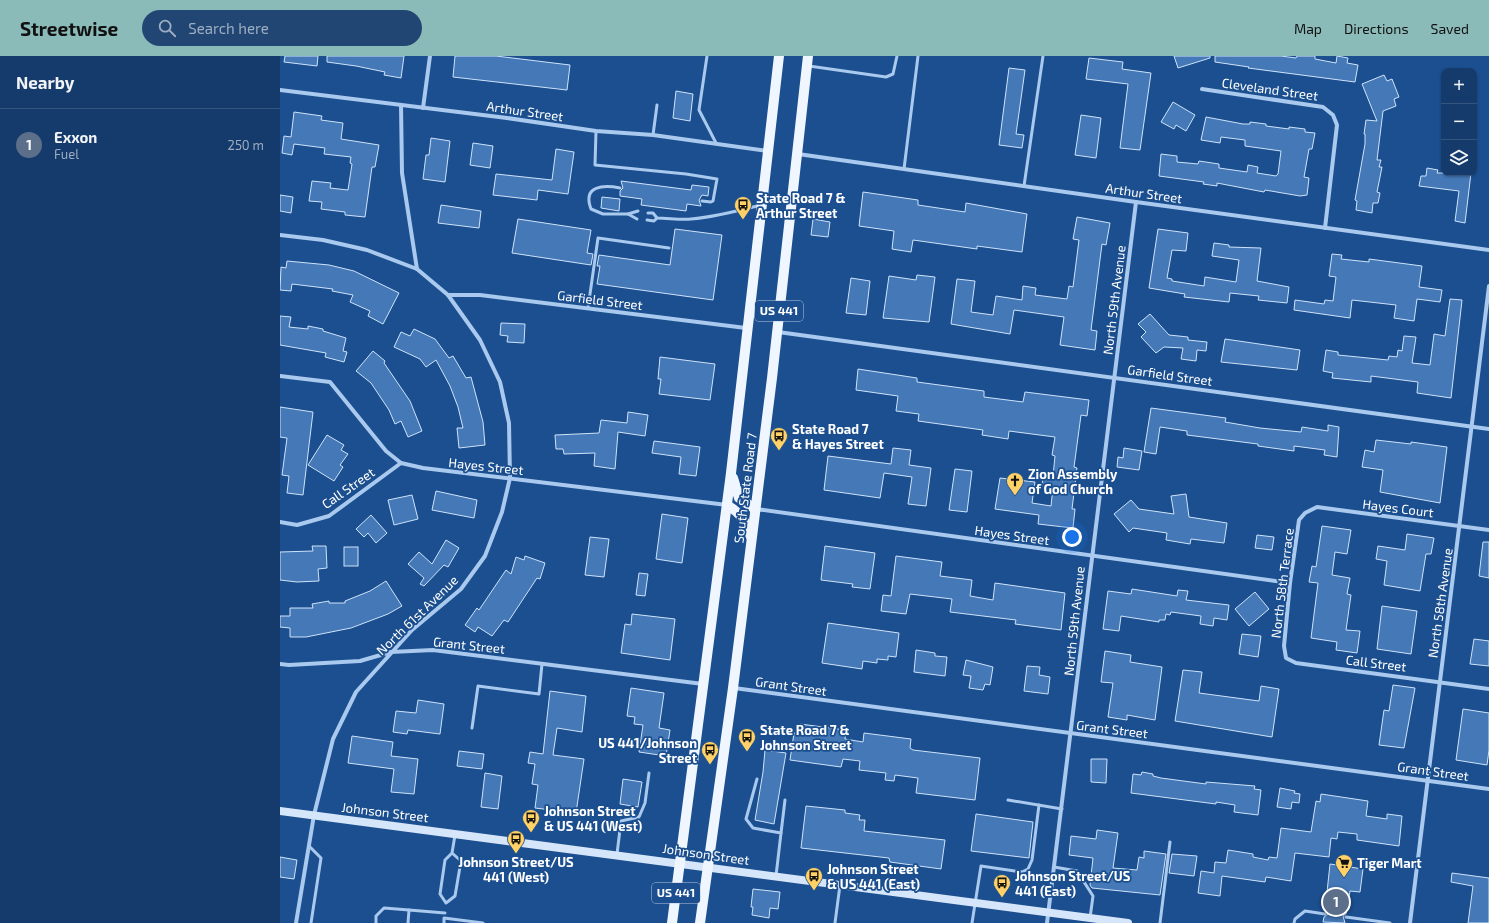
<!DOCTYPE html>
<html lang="en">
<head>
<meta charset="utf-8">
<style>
	:root { --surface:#143b6b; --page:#214673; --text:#f1f3f6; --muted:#9dadc1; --line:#33557e; --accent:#8bbbb9 }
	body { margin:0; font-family:"Exo 2",sans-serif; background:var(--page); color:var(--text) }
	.controls { position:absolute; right:12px; top:12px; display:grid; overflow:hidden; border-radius:8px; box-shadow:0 1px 3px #0004 }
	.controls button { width:36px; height:36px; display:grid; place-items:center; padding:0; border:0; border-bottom:1px solid var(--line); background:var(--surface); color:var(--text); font:20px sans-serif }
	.you { position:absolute; left:792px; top:481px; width:14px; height:14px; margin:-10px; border:3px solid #fff; border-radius:50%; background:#1a73e8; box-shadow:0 0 0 6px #1a73e833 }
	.badge { display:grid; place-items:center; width:26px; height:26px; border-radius:50%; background:var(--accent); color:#fff; font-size:13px; font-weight:700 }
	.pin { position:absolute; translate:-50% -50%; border:2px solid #fff; box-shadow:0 1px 4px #0006 }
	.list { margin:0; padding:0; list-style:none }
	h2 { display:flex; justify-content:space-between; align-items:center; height:52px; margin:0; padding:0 16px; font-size:17px }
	h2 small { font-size:13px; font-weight:400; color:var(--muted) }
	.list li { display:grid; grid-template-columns:26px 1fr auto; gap:12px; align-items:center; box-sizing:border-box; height:72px; padding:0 16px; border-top:1px solid var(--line) }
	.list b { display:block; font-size:15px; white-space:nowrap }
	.list p { margin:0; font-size:13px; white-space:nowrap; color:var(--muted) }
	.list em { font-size:13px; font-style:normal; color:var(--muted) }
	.icon { flex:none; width:22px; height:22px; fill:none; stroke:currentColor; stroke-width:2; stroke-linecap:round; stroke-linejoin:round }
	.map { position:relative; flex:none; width:1209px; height:867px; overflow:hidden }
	header { display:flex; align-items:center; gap:24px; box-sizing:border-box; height:56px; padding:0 20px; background:var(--accent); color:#111 }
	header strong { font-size:19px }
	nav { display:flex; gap:22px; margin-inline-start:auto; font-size:14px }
	.search { width:280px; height:36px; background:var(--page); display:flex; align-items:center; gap:10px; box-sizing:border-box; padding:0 14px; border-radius:22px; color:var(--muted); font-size:15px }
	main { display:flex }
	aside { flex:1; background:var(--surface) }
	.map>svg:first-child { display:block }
</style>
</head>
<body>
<header>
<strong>Streetwise</strong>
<div class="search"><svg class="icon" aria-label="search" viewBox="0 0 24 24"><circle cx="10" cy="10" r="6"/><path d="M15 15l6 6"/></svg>Search here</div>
<nav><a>Map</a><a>Directions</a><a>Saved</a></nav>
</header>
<main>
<aside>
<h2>Nearby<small></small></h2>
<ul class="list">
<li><span class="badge" style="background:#5c6f8a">1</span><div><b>Exxon</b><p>Fuel</p></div><em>250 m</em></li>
</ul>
</aside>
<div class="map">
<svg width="1209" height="867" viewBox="0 0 1209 867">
	<rect width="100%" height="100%" fill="#1b4f8f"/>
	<g fill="#4478b7" stroke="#cfe3fa">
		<polygon points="5,0 38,0 37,10 4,6"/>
		<polygon points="47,0 124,0 121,22 104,19 105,16 76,10 47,6"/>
		<polygon points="175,0 216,0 290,9 287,34 173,21"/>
		<polygon points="894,0 930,0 930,2 898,12"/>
		<polygon points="935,0 1001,0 1016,2 1017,0 1035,0 1035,3 1056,7 1057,0 1068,2 1067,7 1078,9 1075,26 968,12 969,11 935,6"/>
		<polygon points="809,2 843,6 842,13 871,17 860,94 840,92 848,28 806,23"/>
		<polygon points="729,12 745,14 736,78 744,79 742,92 719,89"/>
		<polygon points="1104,19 1107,25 1112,23 1119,41 1114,43 1116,50 1103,55 1097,104 1101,104 1099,111 1102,111 1097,136 1100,137 1098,147 1093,147 1092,157 1076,154 1077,145 1075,144 1085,88 1085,78 1084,78 1086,64 1097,65 1082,28"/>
		<polygon points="396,35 413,38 410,65 393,62"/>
		<polygon points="893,46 915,59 906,75 896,69 894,73 881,66"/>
		<polygon points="14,56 42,60 41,64 63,67 61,83 99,89 95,111 92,111 85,161 65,159 65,156 41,153 42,146 29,145 32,125 51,127 50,132 68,134 72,108 70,107 71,101 44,98 45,92 14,88 12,99 2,97 4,80 11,81"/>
		<polygon points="801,59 821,62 816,102 795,99"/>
		<polygon points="926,61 963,68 970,68 970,66 986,68 986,70 1009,73 1009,71 1025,73 1025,76 1035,77 1032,93 1029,93 1024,121 1029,122 1027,139 1020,140 985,134 984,136 937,127 937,130 923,128 924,126 879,120 881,98 897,100 897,106 918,108 919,105 939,108 939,112 967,116 968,109 978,111 977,117 996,120 998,118 1001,95 965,90 965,84 941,81 940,87 921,84"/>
		<polygon points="151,82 170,85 165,126 143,123 146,99 149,99"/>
		<polygon points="193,87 213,90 210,112 190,109"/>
		<polygon points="276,93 294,96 288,138 258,134 257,144 213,139 216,118 272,124"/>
		<polygon points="1147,112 1158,114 1157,117 1191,117 1185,167 1175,165 1179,135 1139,130 1141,120 1146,120"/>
		<polygon points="341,125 411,134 412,129 429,131 428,140 422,139 419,144 421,150 407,148 406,155 361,149 362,143 340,140 340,135 343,132"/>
		<polygon points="583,136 638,144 638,149 685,156 686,147 747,158 742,196 697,190 697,193 633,184 631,196 612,193 614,175 579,170"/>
		<polygon points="0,139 13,141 11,157 0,155"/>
		<polygon points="322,141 340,143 339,155 321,152"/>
		<polygon points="161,149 201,155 199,172 158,167"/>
		<polygon points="797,161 830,167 826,189 822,188 811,274 817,275 815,294 780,289 784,261 734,254 730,278 671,268 677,223 695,225 691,256 713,259 716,240 742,244 743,230 756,232 755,239 787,243 789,230 793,231 799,184 793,183"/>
		<polygon points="238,163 311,174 307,197 313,198 311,209 232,197"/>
		<polygon points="533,163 550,166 548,181 531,179"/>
		<polygon points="395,173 442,179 433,244 317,228 320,210 317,210 319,199 390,209"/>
		<polygon points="878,173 908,177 906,195 892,194 887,222 892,223 892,225 924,230 925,221 956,226 959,204 932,200 934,187 949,189 949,191 981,192 977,225 1009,231 1007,247 978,244 979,240 950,237 949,246 904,241 905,238 869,232"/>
		<polygon points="1052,198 1062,199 1061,203 1089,206 1089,203 1142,210 1139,231 1162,234 1160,246 1137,243 1134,265 1114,262 1116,249 1072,244 1070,262 1014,254 1015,244 1044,248 1045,244 1053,245 1056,221 1049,220"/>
		<polygon points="7,205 49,209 74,215 119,237 103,268 88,260 90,255 70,246 73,239 52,235 53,233 12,228 11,235 0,234 1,211 6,212"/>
		<polygon points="637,219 655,221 649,266 603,262 609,220 636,224"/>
		<polygon points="571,222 590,225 586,259 566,257"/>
		<polygon points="1170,243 1182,244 1171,342 1137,337 1138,326 1091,320 1091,326 1052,322 1053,317 1043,315 1046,294 1058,296 1058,299 1108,304 1109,300 1117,301 1118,294 1122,295 1124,280 1136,281 1132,307 1150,309 1154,278 1165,280"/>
		<polygon points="870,258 889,279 908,281 908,284 927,286 926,295 917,294 916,305 901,303 903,292 884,291 876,297 861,281 866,276 858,268"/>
		<polygon points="0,260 11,261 9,271 28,273 28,270 43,273 43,275 66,282 63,295 67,296 64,306 45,301 46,297 0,289"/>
		<polygon points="221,267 245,268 244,287 227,286 228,280 220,279"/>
		<polygon points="134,273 155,283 169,302 173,300 186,322 191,321 203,366 205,389 179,392 177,372 183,372 178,351 170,330 156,304 146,311 140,303 114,291 121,276 130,280"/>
		<polygon points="945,283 1020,294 1017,314 941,306"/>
		<polygon points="93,295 105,305 104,307 130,345 142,375 128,381 121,365 115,368 109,354 91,327 76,315"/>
		<polygon points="380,301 435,308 430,344 379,338 381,323 378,323"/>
		<polygon points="578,313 637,322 637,326 704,335 704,341 743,346 745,336 809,344 807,360 801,359 794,411 797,412 792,453 795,453 793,472 758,468 759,459 715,453 720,422 755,426 752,447 771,450 773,431 762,430 763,419 773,420 775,400 772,399 775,381 729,375 728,383 702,379 703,374 638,365 639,358 616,355 618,340 576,334"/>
		<polygon points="0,351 33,356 23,439 7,437 9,420 2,419 7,382 0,381"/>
		<polygon points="871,352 946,362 945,366 980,372 1021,376 1022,371 1048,375 1048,369 1059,371 1057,401 1044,399 1045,394 1014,390 1014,395 978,390 978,388 907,379 907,375 880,371 876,398 864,396"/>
		<polygon points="348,356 368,359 365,380 338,376 335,413 314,410 315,397 284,398 283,393 276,393 275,379 319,377 321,364 347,367"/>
		<polygon points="47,379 64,389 61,394 68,398 60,409 63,411 54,425 28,409"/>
		<polygon points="1096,384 1131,388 1131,386 1167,391 1160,447 1100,436 1103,414 1082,411 1085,394 1094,396"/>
		<polygon points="374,385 420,391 416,420 399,418 401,401 372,397"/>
		<polygon points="613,392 631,394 629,409 651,412 646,450 628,448 632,421 604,417 600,442 544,434 548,400 611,408"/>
		<polygon points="844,392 862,395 859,414 837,411 838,401 843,402"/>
		<polygon points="675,413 692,415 687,456 669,454"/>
		<polygon points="156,435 197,444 194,462 152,454"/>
		<polygon points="906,438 909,461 947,467 944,487 911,483 910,488 886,484 887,477 853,472 849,476 834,458 851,444 859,453 894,458 891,440"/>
		<polygon points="132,439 138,463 114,469 108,444"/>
		<polygon points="382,458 408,462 402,507 376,503"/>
		<polygon points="91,459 107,477 96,487 88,477 84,481 76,473"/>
		<polygon points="1042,470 1071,474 1067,498 1055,496 1052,519 1070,522 1067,538 1071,539 1066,574 1080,575 1077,597 1056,594 1057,586 1031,582 1038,527 1029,526 1032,510 1036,511"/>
		<polygon points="1127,478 1154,482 1151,498 1146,498 1140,535 1104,529 1107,505 1096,503 1098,490 1125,494"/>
		<polygon points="977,479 994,481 992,494 975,492"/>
		<polygon points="310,481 329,483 324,521 305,519"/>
		<polygon points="166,484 179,492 168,511 164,509 144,530 140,528 144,522 128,508 139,496 152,508"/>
		<polygon points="1203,486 1209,486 1209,522 1199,520"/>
		<polygon points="32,490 46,490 47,512 38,513 39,525 17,526 0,524 0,496 33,495"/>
		<polygon points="545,490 595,497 590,533 572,531 573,528 541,524"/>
		<rect x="64" y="491" width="14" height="19"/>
		<polygon points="245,500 265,507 260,523 257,522 228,566 224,564 212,580 198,571 195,576 185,569 197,552 199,554 226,514 231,518 236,501 244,504"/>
		<polygon points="616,500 662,506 660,520 692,524 690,540 713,544 715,527 785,537 781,574 735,568 736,564 670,556 672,543 630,538 626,558 601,555 603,539 611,540"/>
		<polygon points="359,517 368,518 365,540 356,539"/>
		<polygon points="106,525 122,550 108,558 71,572 26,581 10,581 10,572 0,571 0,560 10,560 10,552 33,552 32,548 49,545 49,547 65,547 65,545 90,535"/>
		<polygon points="852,533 897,540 898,534 908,535 906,544 949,549 947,564 934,562 933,570 920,568 921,560 891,556 890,559 886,558 885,564 879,564 879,566 841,560 839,575 823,573 828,535 851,538"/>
		<polygon points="975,536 989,553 969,570 955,553"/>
		<polygon points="1102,550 1137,555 1131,598 1097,593"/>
		<polygon points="352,558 395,563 390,604 341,597 345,568 351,569"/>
		<polygon points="548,567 619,577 616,601 608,600 608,604 597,603 597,607 583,605 582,613 542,607"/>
		<polygon points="962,578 981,580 978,601 959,598"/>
		<polygon points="1194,583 1209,585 1209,610 1190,608"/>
		<polygon points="636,594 655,597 655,600 667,601 665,620 634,616"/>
		<polygon points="825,595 851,599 850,606 882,611 875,664 847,659 847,664 828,661 833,627 821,626"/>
		<polygon points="686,604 713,611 710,629 705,628 703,634 689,632 691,620 683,619"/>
		<polygon points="747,610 760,611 759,619 770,621 768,638 744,635"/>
		<polygon points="903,614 922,616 919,637 979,645 981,630 999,633 992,681 895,665"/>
		<polygon points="1113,629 1135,632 1124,692 1099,689 1104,654 1109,655"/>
		<polygon points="351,632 384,637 379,672 390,674 386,700 359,696 363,669 354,668 355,661 347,660"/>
		<polygon points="270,635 306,640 302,676 277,672 273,699 304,703 296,757 255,752 258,729 252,728 255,708 248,707 250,696 263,698"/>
		<polygon points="138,644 164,648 160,678 128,674 127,678 113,676 116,655 136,657"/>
		<polygon points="1183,653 1209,657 1209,694 1207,709 1176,704"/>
		<polygon points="520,668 566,674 565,683 583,686 584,677 631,683 630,692 633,694 700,702 695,744 636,737 638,722 615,719 614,725 605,724 606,717 579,714 580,705 563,703 561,711 510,704 514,677 518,678"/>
		<polygon points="72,680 113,686 111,700 138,703 134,738 111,736 114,713 68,707"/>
		<polygon points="485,694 506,697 494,768 475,764 483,716"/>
		<polygon points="179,695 204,698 202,713 177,710"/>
		<polygon points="811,703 827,703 826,727 811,726"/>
		<polygon points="862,716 873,718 873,720 881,722 926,728 926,726 975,730 974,733 981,734 978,759 954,756 955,749 936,746 936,748 851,737 853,718 861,719"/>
		<polygon points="205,717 222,720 218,753 201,751"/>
		<polygon points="343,723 362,726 358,751 340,748"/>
		<polygon points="1000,732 1015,735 1014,737 1020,738 1019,747 1012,746 1011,753 997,751"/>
		<polygon points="1041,738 1088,745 1086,760 1107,763 1107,758 1122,760 1119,790 1077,784 1077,778 1058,776 1057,783 1051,782 1049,801 1015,797 1011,825 986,821 985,826 942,820 940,840 918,837 921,815 934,817 935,806 946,807 948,794 973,798 973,801 988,804 989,801 997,802 1001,772 1031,776 1036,745 1040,746"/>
		<polygon points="526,750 565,754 565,757 580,759 579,764 585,764 584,775 665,784 661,813 610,806 609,802 521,792"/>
		<polygon points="696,758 753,766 749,802 691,795"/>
		<polygon points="817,774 838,777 833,812 857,814 859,801 864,802 864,795 886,798 880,839 812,832 810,829 813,802 789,799 791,780 816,783"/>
		<polygon points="892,798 917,800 914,820 889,817"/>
		<polygon points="0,801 17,804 14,823 0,821"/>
		<polygon points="1050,808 1083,813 1080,836 1070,835 1066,858 1063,860 1065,867 1043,866 1044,861 1048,858 1045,855"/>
		<polygon points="1172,817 1209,822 1209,867 1188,867 1193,830 1171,826"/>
		<polygon points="473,833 500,836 498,853 490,852 489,862 472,859 473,851 471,851"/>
	</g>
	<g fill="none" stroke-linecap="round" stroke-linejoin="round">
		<g stroke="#a9c9ee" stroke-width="3">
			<polyline points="427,0 419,54 436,87"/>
			<polyline points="529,10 606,21 613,18 617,0"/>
			<polyline points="316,75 315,109 406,118 437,123 433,145 431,146 422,145"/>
			<polyline points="373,79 377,49"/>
			<polyline points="624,113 638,0"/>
			<polyline points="744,130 763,0"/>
			<path d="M340 132C324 129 302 129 311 153L323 158H348L358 155"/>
			<path d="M368 157H373L377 162C388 162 400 164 411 163 435 161 458 155 481 149"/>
			<polyline points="348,158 357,163"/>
			<polyline points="367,164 374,165 377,162"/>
			<polyline points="308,252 318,182 389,192"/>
			<polyline points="192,672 198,630 259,638 262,608"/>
			<polyline points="477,723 466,763 473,772 501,777 496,820"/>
			<polyline points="728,744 782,753"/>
			<polyline points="501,777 505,744"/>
			<polyline points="29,790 41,802 31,867"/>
			<polyline points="172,797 181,805 175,840 166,847 160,838 165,804 172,797 175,779"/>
			<polyline points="337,798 341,765 359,761 365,747 369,717"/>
			<polyline points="774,811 797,815 813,840 810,862"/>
			<polyline points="1066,861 1110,867"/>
			<polyline points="96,867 96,860 104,852 129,854"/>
			<polyline points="128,867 129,854 165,857"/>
			<polyline points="164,867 164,862 203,867"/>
			<polyline points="555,867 560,829"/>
			<polyline points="692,867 701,810 742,816 748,813 752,804 759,749"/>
			<polyline points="880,867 890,786"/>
			<polyline points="1014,867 1015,863 1025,855 1045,858"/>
		</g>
		<g stroke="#a9c9ee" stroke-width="4">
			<polyline points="922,33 1043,51 1053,59 1057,69 1045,172"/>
			<polyline points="0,34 227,62 316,75 373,79 488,95"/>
			<polyline points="143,52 150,0"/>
			<polyline points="518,98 856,146 1209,194"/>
			<polyline points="0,179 43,184 87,194 137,213"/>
			<polyline points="168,239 200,239 466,272"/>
			<polyline points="498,276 1209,373"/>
			<polyline points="0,320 50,326 106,395 121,407 143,412 447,449"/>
			<polyline points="476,453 1010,527"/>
			<polyline points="0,466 17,469 49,460 121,407"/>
			<polyline points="1209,474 1037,451 1025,457 1019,464 1010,527 1004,590 1006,602 1016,607 1209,633"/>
			<polyline points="0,608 9,609 80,605 111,596 153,594 423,628"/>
			<polyline points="454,632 1209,733"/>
			<polyline points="16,867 34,759 53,683 76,636 132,574 181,533 205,500 222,456 230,422 229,367 220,326 200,284 168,239 137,213 122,117 121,49"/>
			<polyline points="767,867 856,146"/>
			<polyline points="1130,867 1209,230"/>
		</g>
		<polyline stroke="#d6e6fa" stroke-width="8" points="0,755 848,867"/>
		<g stroke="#f0f6ff" stroke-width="10">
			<polyline points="453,422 459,442 475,453"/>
			<path d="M447 449C461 457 466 466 471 481"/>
			<polyline points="392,867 451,417 499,0"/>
			<polyline points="420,867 453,632 492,322 528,0"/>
		</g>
	</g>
	<defs>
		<symbol id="bus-pin" viewBox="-11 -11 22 30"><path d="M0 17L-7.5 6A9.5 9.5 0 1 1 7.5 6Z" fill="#ffd166" stroke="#1b4f8f"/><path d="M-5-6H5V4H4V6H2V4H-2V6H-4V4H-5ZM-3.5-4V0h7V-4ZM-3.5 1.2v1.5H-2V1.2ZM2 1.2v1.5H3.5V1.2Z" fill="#111"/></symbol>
		<symbol id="church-pin" viewBox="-11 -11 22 30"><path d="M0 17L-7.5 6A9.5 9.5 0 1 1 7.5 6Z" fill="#ffd166" stroke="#1b4f8f"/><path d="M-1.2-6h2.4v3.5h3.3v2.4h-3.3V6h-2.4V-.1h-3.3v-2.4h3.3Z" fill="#111"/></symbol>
		<symbol id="supermarket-pin" viewBox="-11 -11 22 30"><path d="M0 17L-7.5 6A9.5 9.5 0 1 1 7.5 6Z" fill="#ffd166" stroke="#1b4f8f"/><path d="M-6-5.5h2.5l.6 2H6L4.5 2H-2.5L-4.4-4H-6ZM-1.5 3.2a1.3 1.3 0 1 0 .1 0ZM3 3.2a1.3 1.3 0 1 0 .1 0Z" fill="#111"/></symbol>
	</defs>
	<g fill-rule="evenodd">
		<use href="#bus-pin" x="453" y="139" width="20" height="27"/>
		<use href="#bus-pin" x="489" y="370" width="20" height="27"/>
		<use href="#church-pin" x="725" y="415" width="20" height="27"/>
		<use href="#bus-pin" x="457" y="671" width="20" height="27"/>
		<use href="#bus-pin" x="420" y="684" width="20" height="27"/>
		<use href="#bus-pin" x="241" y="752" width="20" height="27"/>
		<use href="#bus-pin" x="226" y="773" width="20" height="27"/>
		<use href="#supermarket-pin" x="1054" y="797" width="20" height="27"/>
		<use href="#bus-pin" x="524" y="810" width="20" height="27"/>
		<use href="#bus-pin" x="712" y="817" width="20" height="27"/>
	</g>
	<g text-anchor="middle" stroke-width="3.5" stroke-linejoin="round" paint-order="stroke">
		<g fill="#1b4f8f" stroke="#bbcadd" stroke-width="1">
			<rect x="475" y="245" width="48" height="20" rx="3"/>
			<rect x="372" y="827" width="48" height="20" rx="3"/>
		</g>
		<g font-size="12" font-weight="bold" fill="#fff">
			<text x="499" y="259">US 441</text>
			<text x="396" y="841">US 441</text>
		</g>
		<g font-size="13" fill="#fff" stroke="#1b4f8f">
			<text transform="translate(990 33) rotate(8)" y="5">Cleveland Street</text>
			<text transform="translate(245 55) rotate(8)" y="5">Arthur Street</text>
			<text transform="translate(864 137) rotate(8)" y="5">Arthur Street</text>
			<text transform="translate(320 244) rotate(7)" y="5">Garfield Street</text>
			<text transform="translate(834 244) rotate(-83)" y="5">North 59th Avenue</text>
			<text transform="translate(890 319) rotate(8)" y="5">Garfield Street</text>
			<text transform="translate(206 410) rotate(6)" y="5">Hayes Street</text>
			<text transform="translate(68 432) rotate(-35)" y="5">Call Street</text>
			<text transform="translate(465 432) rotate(-83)" y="5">South State Road 7</text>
			<text transform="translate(1118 452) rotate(7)" y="5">Hayes Court</text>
			<text transform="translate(732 479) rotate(8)" y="5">Hayes Street</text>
			<text transform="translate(1002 527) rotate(-83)" y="5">North 58th Terrace</text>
			<text transform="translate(1160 547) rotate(-82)" y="5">North 58th Avenue</text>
			<text transform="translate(137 559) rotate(-44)" y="5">North 61st Avenue</text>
			<text transform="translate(794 565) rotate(-84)" y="5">North 59th Avenue</text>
			<text transform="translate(189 589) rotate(6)" y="5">Grant Street</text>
			<text transform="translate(1096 607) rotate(7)" y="5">Call Street</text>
			<text transform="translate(511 630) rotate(8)" y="5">Grant Street</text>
			<text transform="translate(832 673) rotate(7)" y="5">Grant Street</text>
			<text transform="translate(1153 715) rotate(8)" y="5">Grant Street</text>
			<text transform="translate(105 756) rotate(7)" y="5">Johnson Street</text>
			<text transform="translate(426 798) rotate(8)" y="5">Johnson Street</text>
		</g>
		<g font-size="13" font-weight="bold" fill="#fff" stroke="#1b4f8f" text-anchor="start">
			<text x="476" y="147">State Road 7 &amp;<tspan x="476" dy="15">Arthur Street</tspan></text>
			<text x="512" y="378">State Road 7<tspan x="512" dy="15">&amp; Hayes Street</tspan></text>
			<text x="748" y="423">Zion Assembly<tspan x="748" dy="15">of God Church</tspan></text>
			<text x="480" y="679">State Road 7 &amp;<tspan x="480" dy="15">Johnson Street</tspan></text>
			<text x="417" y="692" text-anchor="end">US 441/Johnson<tspan x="417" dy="15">Street</tspan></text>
			<text x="264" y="760">Johnson Street<tspan x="264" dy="15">&amp; US 441 (West)</tspan></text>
			<text x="236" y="811" text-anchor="middle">Johnson Street/US<tspan x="236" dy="15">441 (West)</tspan></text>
			<text x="1077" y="812">Tiger Mart</text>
			<text x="547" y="818">Johnson Street<tspan x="547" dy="15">&amp; US 441 (East)</tspan></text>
			<text x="735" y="825">Johnson Street/US<tspan x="735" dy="15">441 (East)</tspan></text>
		</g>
	</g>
</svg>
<div class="controls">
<button>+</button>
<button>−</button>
<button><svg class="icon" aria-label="layers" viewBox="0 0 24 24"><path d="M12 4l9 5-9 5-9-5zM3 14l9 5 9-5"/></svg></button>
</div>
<div class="you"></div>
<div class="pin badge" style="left:1056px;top:846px;background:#5c6f8a">1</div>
</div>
</main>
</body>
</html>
